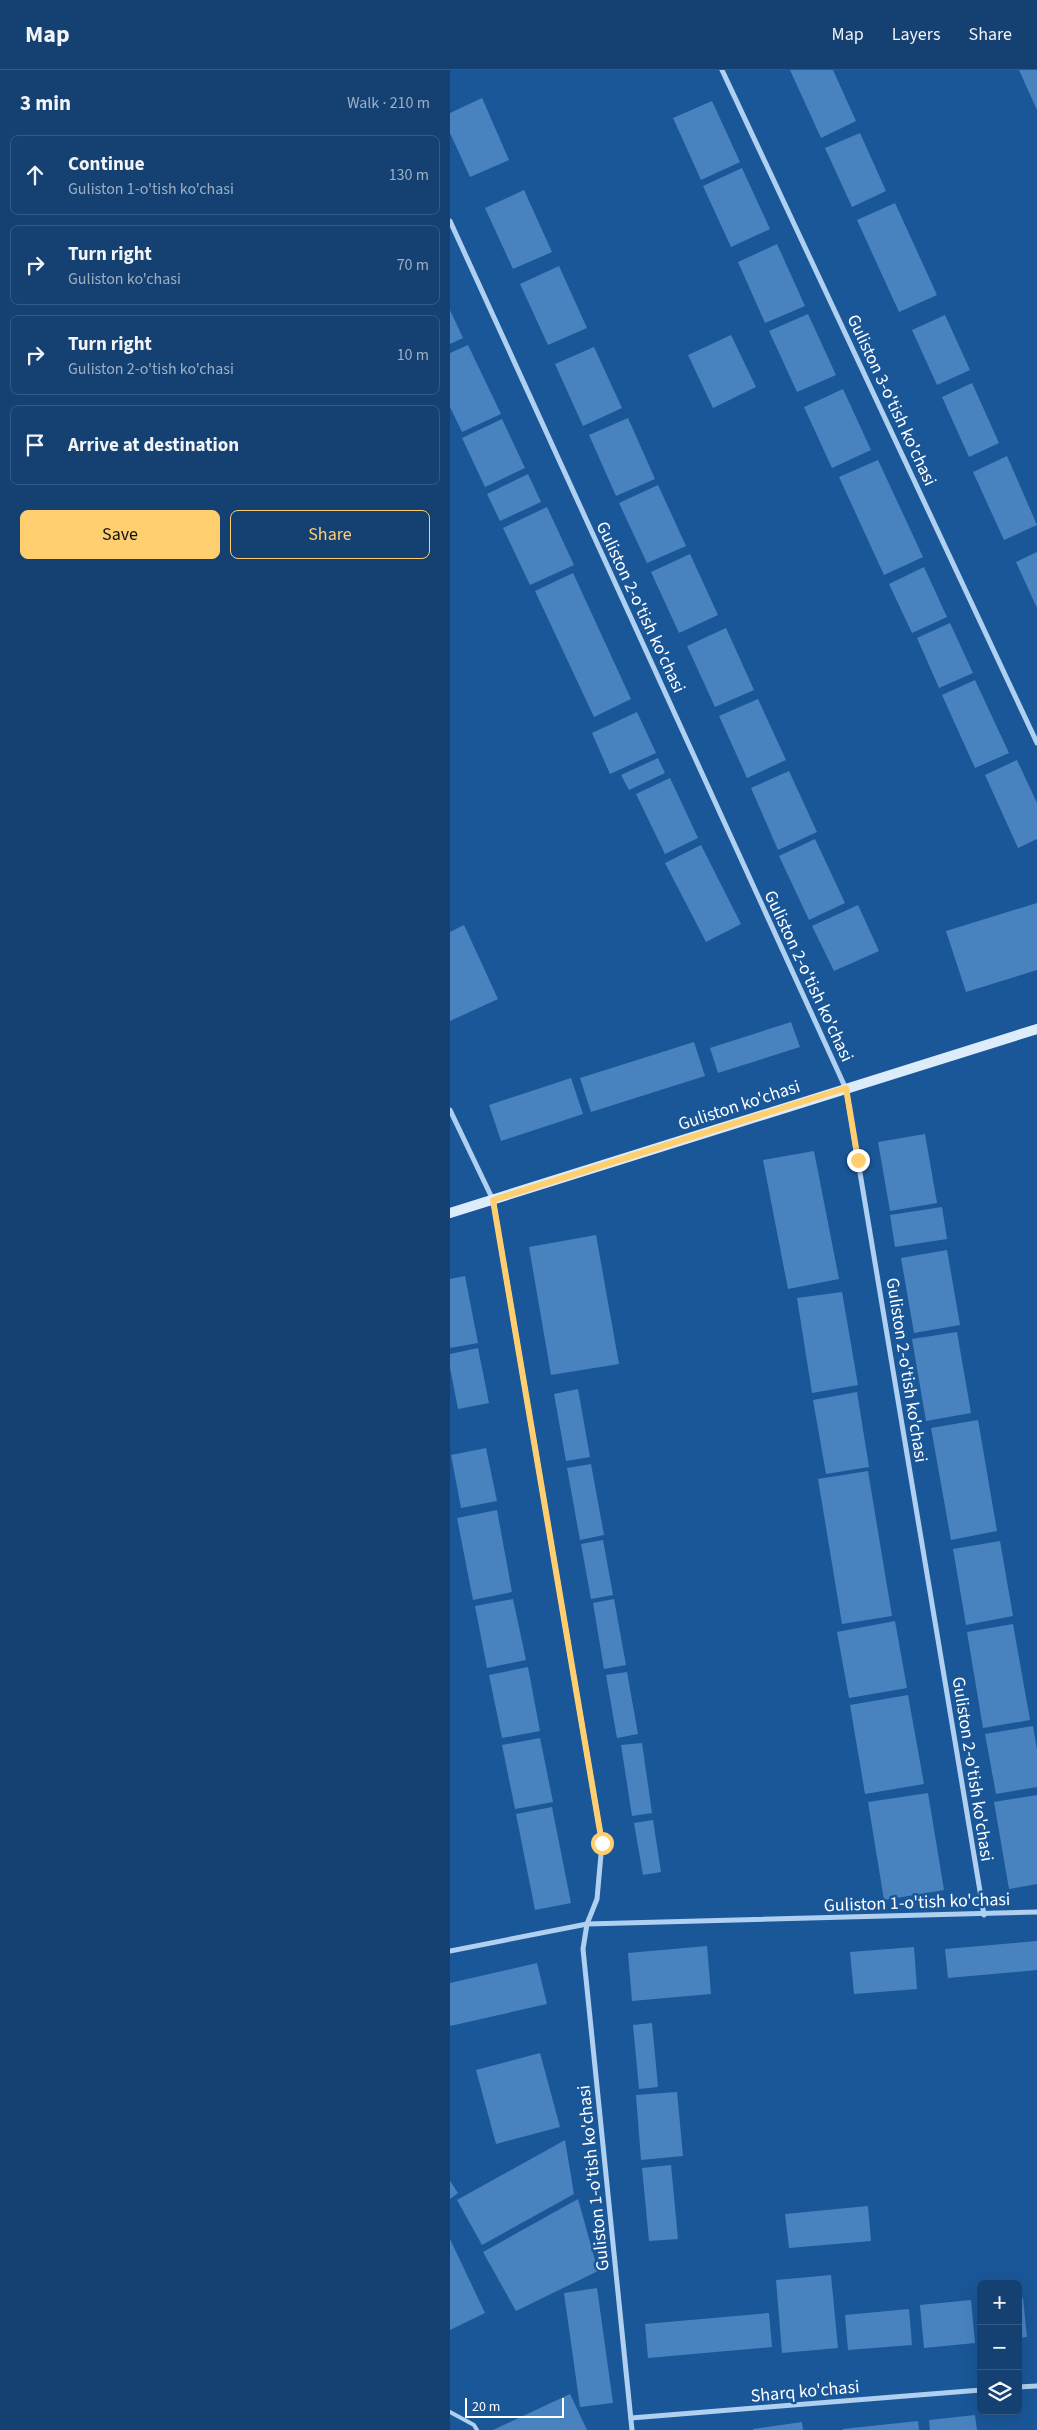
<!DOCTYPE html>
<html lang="en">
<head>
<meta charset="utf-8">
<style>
	:root { --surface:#144172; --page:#214c7a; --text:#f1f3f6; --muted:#9dafc4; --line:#335a84; --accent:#ffcf6f }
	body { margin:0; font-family:"Source Sans 3",sans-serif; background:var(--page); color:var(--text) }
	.controls { position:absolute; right:15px; bottom:15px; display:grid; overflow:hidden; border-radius:8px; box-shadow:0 5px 20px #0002 }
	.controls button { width:45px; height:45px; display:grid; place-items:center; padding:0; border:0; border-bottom:1px solid var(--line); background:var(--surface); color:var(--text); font:25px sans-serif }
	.scale { position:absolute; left:15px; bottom:12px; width:99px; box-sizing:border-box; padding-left:5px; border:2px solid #fff; border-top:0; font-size:14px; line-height:18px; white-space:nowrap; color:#fff; -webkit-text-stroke:4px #1a5798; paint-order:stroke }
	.stop { position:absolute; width:15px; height:15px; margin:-11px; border:4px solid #ffcf6f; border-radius:50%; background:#fff }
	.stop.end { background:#ffcf6f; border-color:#fff; box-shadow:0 1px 5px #0008 }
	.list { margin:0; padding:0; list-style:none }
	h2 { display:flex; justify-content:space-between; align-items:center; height:65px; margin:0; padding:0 20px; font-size:21px }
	h2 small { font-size:16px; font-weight:400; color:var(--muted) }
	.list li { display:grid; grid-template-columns:32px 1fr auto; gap:15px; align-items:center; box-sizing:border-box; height:80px; margin:0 10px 10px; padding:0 10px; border:1px solid var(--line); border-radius:8px }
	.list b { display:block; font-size:19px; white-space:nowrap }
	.list p { margin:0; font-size:16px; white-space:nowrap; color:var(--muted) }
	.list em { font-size:16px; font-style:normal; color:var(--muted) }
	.actions { display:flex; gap:10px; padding:15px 20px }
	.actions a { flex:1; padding:11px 0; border:1px solid var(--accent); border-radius:8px; text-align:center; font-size:18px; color:var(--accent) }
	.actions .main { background:var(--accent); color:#111 }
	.icon { flex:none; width:28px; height:28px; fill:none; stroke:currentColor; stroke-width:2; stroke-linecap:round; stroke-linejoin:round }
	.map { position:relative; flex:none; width:587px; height:2360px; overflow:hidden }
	header { display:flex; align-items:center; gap:30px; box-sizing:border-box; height:70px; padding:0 25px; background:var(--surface); border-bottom:1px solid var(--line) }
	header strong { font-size:24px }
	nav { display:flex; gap:28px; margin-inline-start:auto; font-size:18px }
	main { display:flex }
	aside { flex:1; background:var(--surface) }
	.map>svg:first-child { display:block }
</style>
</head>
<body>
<header>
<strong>Map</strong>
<nav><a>Map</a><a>Layers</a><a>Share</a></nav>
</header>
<main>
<aside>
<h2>3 min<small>Walk · 210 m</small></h2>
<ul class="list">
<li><svg class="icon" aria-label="ahead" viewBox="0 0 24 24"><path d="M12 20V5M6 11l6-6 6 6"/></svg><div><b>Continue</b><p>Guliston 1-o'tish ko'chasi</p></div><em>130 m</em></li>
<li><svg class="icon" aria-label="right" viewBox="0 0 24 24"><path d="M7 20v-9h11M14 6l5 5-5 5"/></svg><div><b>Turn right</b><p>Guliston ko'chasi</p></div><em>70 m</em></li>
<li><svg class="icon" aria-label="right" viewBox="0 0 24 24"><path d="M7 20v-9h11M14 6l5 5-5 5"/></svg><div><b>Turn right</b><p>Guliston 2-o'tish ko'chasi</p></div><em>10 m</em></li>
<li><svg class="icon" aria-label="arrive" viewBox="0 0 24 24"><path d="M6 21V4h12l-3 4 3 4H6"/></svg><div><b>Arrive at destination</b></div></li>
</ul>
<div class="actions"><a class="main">Save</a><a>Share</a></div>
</aside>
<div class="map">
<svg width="587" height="2360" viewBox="0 0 587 2360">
	<rect width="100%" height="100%" fill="#1a5798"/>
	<g fill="#4883c0">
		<polygon points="340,0 383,0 406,51 371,68"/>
		<polygon points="569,0 587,0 587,40"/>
		<polygon points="32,28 59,90 20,107 0,63 0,43"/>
		<polygon points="262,31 290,92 251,110 223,48"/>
		<polygon points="410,63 436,121 402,137 375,78"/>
		<polygon points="292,98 320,159 281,177 253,116"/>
		<polygon points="74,120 102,182 63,199 35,138"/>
		<polygon points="445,133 487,225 449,242 407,150"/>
		<polygon points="327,174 355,236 315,253 288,192"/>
		<polygon points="109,196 137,258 98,275 70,214"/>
		<polygon points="0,240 13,268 0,274"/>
		<polygon points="358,244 386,305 347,322 319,261"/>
		<polygon points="495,245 520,300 487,315 462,260"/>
		<polygon points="281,265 306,317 263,338 238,285"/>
		<polygon points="18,275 51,344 12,362 0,337 0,283"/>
		<polygon points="144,277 172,338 133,356 105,294"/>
		<polygon points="522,313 549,373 519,387 492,327"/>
		<polygon points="393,319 421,380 382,398 354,337"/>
		<polygon points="178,348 205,409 166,426 139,365"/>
		<polygon points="52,349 75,398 35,417 12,368"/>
		<polygon points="557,386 587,455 554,470 523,402"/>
		<polygon points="428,390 473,487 434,505 389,407"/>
		<polygon points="78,404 91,432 50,451 37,424"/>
		<polygon points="208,415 236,476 197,493 169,433"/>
		<polygon points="97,437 124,495 80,515 53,458"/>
		<polygon points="587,482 587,538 566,492"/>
		<polygon points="240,484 268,545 229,563 201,502"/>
		<polygon points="474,497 497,547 462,563 439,514"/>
		<polygon points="123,503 181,629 144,647 85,521"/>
		<polygon points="500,553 523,603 489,618 467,568"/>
		<polygon points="276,558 304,620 265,637 237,576"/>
		<polygon points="525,610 559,683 525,698 492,625"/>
		<polygon points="308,629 336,690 297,708 269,646"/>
		<polygon points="187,642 206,683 160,704 142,663"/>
		<polygon points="208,688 215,703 179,720 171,705"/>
		<polygon points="567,690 587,733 587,769 568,778 535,705"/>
		<polygon points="339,701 367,762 328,780 301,718"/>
		<polygon points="220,708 248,768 215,784 186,724"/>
		<polygon points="365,769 395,833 359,850 329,786"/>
		<polygon points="251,775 291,854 256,872 215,793"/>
		<polygon points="587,833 587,900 516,922 496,861"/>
		<polygon points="408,835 429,881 384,901 362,856"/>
		<polygon points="14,855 48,929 0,951 0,862"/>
		<polygon points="341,952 350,977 268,1003 260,978"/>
		<polygon points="244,972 255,1006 141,1042 130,1008"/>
		<polygon points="121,1008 133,1044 51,1071 39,1035"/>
		<polygon points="475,1064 487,1133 440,1141 428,1072"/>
		<polygon points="364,1081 389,1209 338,1219 313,1090"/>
		<polygon points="492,1137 497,1169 445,1177 440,1145"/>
		<polygon points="146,1165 169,1294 101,1305 79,1177"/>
		<polygon points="497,1180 510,1255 464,1263 451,1188"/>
		<polygon points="15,1206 28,1273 0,1278 0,1209"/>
		<polygon points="392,1222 408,1315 362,1323 347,1228"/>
		<polygon points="507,1262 521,1343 476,1351 462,1269"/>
		<polygon points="28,1278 39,1333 8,1339 0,1298 0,1284"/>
		<polygon points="128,1319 140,1387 116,1391 104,1324"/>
		<polygon points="407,1322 419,1397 376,1404 363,1330"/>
		<polygon points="528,1350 547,1461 501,1470 481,1358"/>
		<polygon points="36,1378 47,1431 11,1438 1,1385"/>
		<polygon points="141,1394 154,1465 130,1470 117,1398"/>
		<polygon points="418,1401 442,1546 392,1554 368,1409"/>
		<polygon points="47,1440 62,1522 23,1530 7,1448"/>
		<polygon points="153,1470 163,1525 141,1529 131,1474"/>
		<polygon points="550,1471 563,1546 516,1555 503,1479"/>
		<polygon points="63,1529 76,1590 37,1598 25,1536"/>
		<polygon points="164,1529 176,1595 154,1599 143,1533"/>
		<polygon points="445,1551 457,1618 399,1628 387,1562"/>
		<polygon points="563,1554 580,1650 533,1658 517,1562"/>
		<polygon points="78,1597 90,1661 52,1668 39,1605"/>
		<polygon points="177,1602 188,1664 167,1668 156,1605"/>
		<polygon points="458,1625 474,1714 415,1724 400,1635"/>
		<polygon points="583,1656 587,1680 587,1717 546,1724 535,1664"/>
		<polygon points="90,1668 103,1732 65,1739 52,1675"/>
		<polygon points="192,1673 202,1743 182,1746 171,1675"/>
		<polygon points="478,1723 494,1820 434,1830 418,1732"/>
		<polygon points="587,1725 587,1814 559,1819 544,1732"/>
		<polygon points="102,1737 121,1833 85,1840 66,1744"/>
		<polygon points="203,1750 211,1802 193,1805 184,1753"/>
		<polygon points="587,1871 587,1900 498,1908 495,1879"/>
		<polygon points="257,1876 261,1924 182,1931 178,1883"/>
		<polygon points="464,1877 467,1919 404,1924 400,1882"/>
		<polygon points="87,1893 97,1934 0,1956 0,1913"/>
		<polygon points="202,1953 208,2017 189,2019 183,1955"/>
		<polygon points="90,1983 110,2057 46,2074 26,2000"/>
		<polygon points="227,2022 233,2086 191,2090 186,2025"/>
		<polygon points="115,2070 124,2124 32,2175 7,2130"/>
		<polygon points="221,2095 228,2169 199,2171 192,2098"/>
		<polygon points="0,2111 8,2123 0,2129"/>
		<polygon points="128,2129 148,2201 66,2241 33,2182"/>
		<polygon points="418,2136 421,2171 339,2178 335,2144"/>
		<polygon points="0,2169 35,2243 0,2260"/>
		<polygon points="381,2205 388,2278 332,2283 326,2210"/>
		<polygon points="147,2218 163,2333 130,2337 114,2223"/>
		<polygon points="573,2228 577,2267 568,2268 568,2229"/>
		<polygon points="521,2230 525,2273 474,2278 470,2235"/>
		<polygon points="459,2239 462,2275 398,2280 395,2245"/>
		<polygon points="319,2243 322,2277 198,2288 195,2254"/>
		<polygon points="120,2324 137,2360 43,2360"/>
		<polygon points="525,2345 527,2360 480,2360 479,2350"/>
		<polygon points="468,2351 469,2360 393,2360 393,2359"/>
		<polygon points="352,2352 353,2360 303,2360 303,2359"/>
	</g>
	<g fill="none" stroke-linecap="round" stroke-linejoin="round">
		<polyline stroke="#afd0f0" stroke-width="4" points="0,2342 24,2355 27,2360"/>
		<g stroke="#afd0f0" stroke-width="5">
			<polyline points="272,0 587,673"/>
			<polyline points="0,151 396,1019 534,1845"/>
			<polyline points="0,1040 43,1130 152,1773 147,1829 137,1854 133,1879 182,2360"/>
			<polyline points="0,1881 137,1854 587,1842"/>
			<polyline points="568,2317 587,2316"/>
			<polyline points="181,2348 531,2320"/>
		</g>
		<polyline stroke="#ddecfb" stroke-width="10" points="0,1143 587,959"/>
	</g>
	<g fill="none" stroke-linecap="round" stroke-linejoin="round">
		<polyline stroke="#ffcf6f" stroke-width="6" points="152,1773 43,1130 396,1018 408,1090"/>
	</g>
	<g text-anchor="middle" stroke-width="5" stroke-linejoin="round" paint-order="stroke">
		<g font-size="18" fill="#fff" stroke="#1a5798">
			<text transform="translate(442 330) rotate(65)" y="6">Guliston 3-o'tish ko'chasi</text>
			<text transform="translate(191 537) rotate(65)" y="6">Guliston 2-o'tish ko'chasi</text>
			<text transform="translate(359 906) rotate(65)" y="6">Guliston 2-o'tish ko'chasi</text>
			<text transform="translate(289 1035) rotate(-18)" y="6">Guliston ko'chasi</text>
			<text transform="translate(457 1300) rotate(81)" y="6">Guliston 2-o'tish ko'chasi</text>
			<text transform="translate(523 1699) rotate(81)" y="6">Guliston 2-o'tish ko'chasi</text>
			<text transform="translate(467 1832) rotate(-2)" y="6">Guliston 1-o'tish ko'chasi</text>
			<text transform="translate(143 2108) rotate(-96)" y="6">Guliston 1-o'tish ko'chasi</text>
			<text transform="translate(355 2321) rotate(-5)" y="6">Sharq ko'chasi</text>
		</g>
	</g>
</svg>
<div class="controls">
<button>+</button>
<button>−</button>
<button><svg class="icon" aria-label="layers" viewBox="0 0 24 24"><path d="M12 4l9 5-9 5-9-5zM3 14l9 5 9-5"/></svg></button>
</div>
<div class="scale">20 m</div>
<div class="stop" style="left:152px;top:1773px"></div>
<div class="stop end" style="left:408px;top:1090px"></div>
</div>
</main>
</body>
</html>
